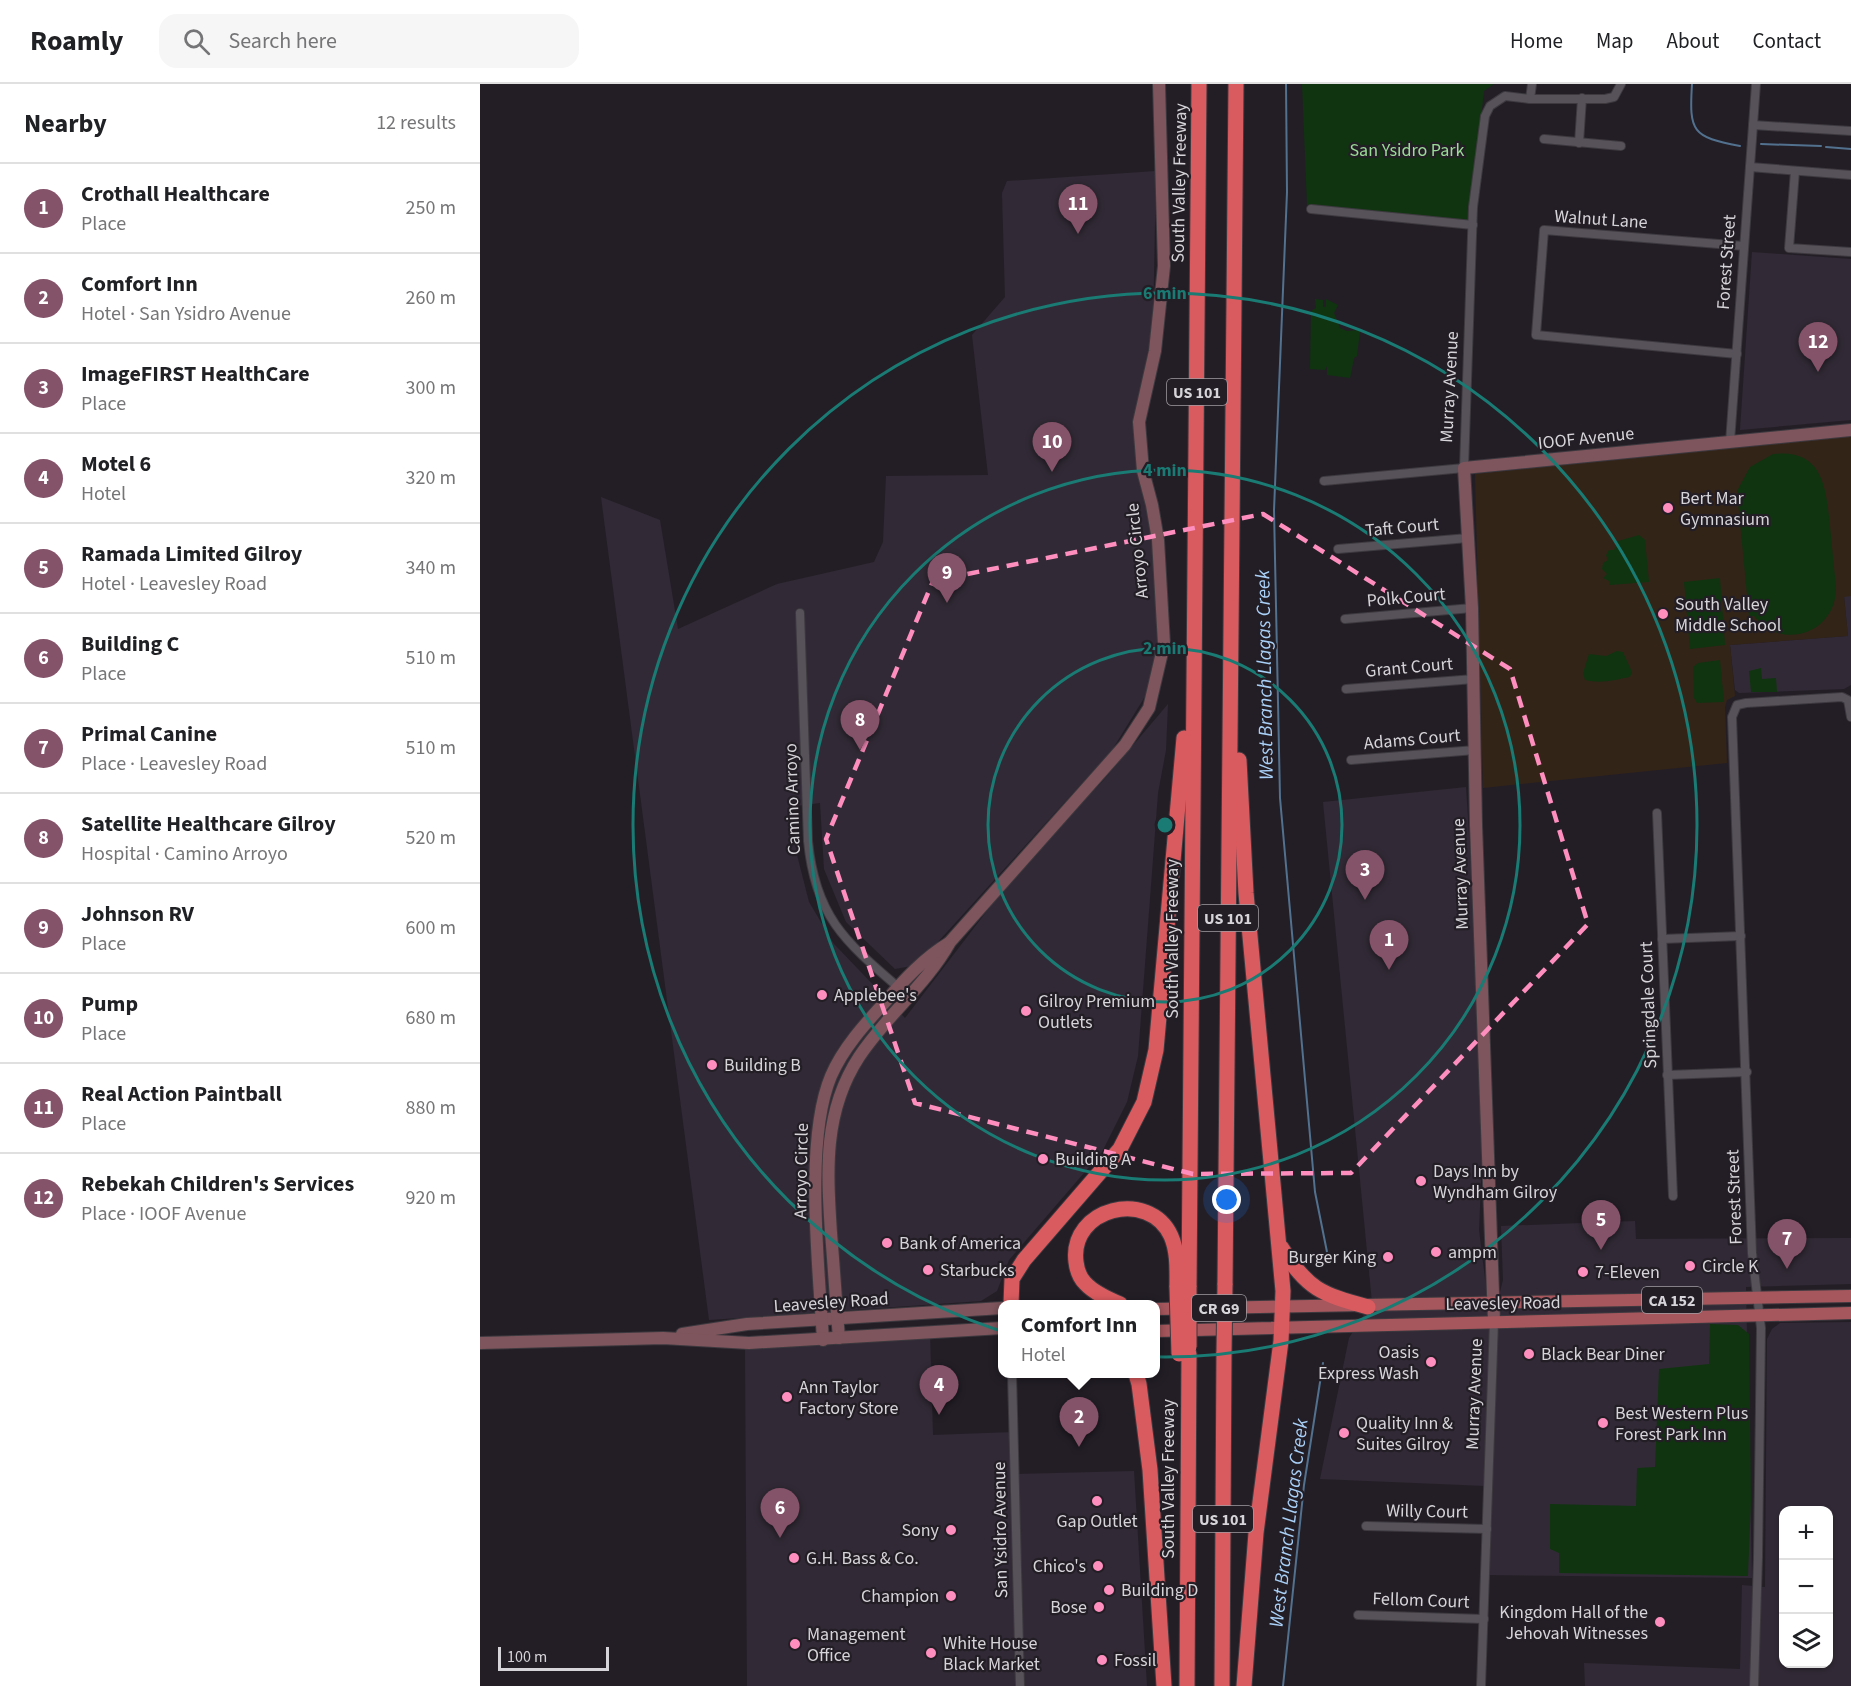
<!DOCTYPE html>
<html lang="en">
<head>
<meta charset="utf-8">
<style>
	:root { --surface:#fff; --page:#f6f6f6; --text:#202124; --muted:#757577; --line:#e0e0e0; --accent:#845269 }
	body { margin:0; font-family:"Source Sans 3",sans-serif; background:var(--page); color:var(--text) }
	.controls { position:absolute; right:18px; bottom:18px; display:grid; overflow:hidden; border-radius:12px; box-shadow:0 2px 4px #0004 }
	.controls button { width:54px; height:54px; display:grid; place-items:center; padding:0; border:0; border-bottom:2px solid var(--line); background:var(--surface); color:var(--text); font:30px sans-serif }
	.scale { position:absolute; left:18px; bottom:15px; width:111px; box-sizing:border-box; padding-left:6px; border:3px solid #d7d4d9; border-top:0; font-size:16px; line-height:21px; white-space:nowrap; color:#d7d4d9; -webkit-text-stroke:4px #231e26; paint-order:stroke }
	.you { position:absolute; left:747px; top:1116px; width:21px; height:21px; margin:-15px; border:4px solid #fff; border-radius:50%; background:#1a73e8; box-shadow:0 0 0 9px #1a73e833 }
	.badge { display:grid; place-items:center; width:39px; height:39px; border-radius:50%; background:var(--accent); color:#fff; font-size:20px; font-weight:700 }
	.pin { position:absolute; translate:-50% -50px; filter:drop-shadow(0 2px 3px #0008) }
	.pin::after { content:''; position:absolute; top:32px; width:21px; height:18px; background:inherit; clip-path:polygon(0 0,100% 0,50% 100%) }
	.popup { position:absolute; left:518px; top:1216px; width:162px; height:78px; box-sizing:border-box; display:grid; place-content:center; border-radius:12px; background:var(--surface); filter:drop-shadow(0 2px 4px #0005); font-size:20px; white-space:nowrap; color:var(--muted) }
	.popup b { font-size:22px; color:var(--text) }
	.popup::after { content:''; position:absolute; left:50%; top:100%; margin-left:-12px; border:12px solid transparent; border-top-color:var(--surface) }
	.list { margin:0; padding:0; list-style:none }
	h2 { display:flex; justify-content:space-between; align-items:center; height:78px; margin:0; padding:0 24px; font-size:26px }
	h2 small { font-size:20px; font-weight:400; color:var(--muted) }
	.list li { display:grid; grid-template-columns:39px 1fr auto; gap:18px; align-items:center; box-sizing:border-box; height:90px; padding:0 24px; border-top:2px solid var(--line) }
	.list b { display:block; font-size:22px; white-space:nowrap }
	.list p { margin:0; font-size:20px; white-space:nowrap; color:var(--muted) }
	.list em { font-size:20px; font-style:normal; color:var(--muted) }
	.icon { flex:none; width:33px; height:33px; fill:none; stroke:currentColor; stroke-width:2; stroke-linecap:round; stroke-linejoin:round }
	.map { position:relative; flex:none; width:1371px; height:1602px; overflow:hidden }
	header { display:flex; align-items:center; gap:36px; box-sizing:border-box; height:84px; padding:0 30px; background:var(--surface); border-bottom:2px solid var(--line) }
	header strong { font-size:28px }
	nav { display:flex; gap:33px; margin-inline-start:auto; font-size:21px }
	.search { width:420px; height:54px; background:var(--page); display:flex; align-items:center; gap:15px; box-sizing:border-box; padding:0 21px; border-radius:18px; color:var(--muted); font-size:22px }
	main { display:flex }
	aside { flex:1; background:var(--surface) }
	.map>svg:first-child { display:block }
</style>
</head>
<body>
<header>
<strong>Roamly</strong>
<div class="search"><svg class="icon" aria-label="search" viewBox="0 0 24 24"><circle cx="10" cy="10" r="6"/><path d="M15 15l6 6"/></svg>Search here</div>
<nav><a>Home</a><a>Map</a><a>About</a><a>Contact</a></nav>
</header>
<main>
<aside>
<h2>Nearby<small>12 results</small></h2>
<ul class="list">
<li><span class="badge">1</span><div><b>Crothall Healthcare</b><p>Place</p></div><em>250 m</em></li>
<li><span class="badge">2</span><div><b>Comfort Inn</b><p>Hotel · San Ysidro Avenue</p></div><em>260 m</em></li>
<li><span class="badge">3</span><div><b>ImageFIRST HealthCare</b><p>Place</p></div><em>300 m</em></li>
<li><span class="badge">4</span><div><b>Motel 6</b><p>Hotel</p></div><em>320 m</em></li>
<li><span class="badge">5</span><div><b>Ramada Limited Gilroy</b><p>Hotel · Leavesley Road</p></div><em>340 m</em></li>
<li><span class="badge">6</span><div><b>Building C</b><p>Place</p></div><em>510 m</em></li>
<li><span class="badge">7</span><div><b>Primal Canine</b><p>Place · Leavesley Road</p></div><em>510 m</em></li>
<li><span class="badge">8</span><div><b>Satellite Healthcare Gilroy</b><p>Hospital · Camino Arroyo</p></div><em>520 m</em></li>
<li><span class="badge">9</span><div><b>Johnson RV</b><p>Place</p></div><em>600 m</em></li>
<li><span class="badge">10</span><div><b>Pump</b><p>Place</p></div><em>680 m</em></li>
<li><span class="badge">11</span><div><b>Real Action Paintball</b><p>Place</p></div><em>880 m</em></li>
<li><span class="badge">12</span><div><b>Rebekah Children's Services</b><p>Place · IOOF Avenue</p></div><em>920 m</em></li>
</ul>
</aside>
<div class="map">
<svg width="1371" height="1602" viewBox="0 0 1371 1602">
	<rect width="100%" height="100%" fill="#231e26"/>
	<g fill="#312a36" fill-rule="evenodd">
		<polygon points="676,87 673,241 654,339 676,443 677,559 669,606 632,666 437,881 415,885 366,838 344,785 340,719 316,722 317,771 329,818 354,860 425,934 553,767 622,698 688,620 686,666 678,709 658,972 647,1018 622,1068 529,1176 517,1207 501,1217 229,1236 121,413 180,436 198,545 297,500 394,478 403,458 406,392 508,391 492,251 525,213 522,109 527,97"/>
		<polygon points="1272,168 1371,175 1371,336 1260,346"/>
		<polygon points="1364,512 1371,512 1371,601 1364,605 1259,609 1255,606 1250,561 1368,552"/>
		<polygon points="986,703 1005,1004 999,1146 1011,1244 1023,1196 1021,1142 1155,1137 1156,1155 1371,1154 1371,1200 1266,1203 1272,1494 1009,1491 1006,1402 840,1395 869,1254 892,1218 843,718"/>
		<path d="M1371 1238V1602H1105L1104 1579 1260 1585 1262 1501 1285 1503 1287 1255 1292 1245 1300 1239ZM1304 1426H1348V1580H1304Z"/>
		<polygon points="450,1248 453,1351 534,1348 535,1390 654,1387 667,1602 267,1602 265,1265"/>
	</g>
	<polygon fill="#332418" points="1371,352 1371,512 1364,513 1368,552 1250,561 1255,612 1247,616 1245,623 1247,679 1003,704 995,390"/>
	<g fill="#103410">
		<polygon points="822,0 1014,0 1004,7 989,138 827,121"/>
		<polygon points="835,215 843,216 843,223 846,223 846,215 858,221 854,229 860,244 867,247 880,246 877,272 874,274 870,294 847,291 847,282 845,286 830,285 831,227 836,224"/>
		<path d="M1293 370C1344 364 1346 405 1350 442 1352 463 1354 483 1356 503 1357 549 1302 568 1274 532H1269L1257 407 1270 383Z"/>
		<polygon points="1159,451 1165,456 1169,498 1130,501 1129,497 1123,494 1127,490 1122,485 1123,479 1128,476 1126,471 1129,466 1134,466 1138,457"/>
		<polygon points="1240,494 1245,561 1210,565 1204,498"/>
		<path d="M1137 567 1143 568 1152 588 1150 593C1134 596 1121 600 1105 596L1103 589 1109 570 1126 572Z"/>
		<polygon points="1240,576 1244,618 1217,619 1214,614 1213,583 1218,579"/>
		<polygon points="1281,584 1282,595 1296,594 1297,608 1271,608 1269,587"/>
		<polygon points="1230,1240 1258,1241 1269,1250 1271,1416 1268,1492 1079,1489 1079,1469 1070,1465 1070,1420 1156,1422 1157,1384 1175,1383 1179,1285 1229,1280"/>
	</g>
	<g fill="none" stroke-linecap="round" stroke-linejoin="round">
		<g stroke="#52718e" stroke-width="2">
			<polyline points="806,0 807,108 794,426 800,714 835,1108 849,1178"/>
			<path d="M1212 0C1209 48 1212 53 1260 62"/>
			<polyline points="1281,60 1341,62"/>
			<polyline points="1346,63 1371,65"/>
			<polyline points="803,1602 824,1401 843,1279"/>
		</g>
		<defs>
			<g id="street">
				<polyline points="1050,15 1052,0"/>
				<polyline points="1273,41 1371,47"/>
				<polyline points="1064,55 1141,62"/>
				<polyline points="1099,59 1102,14"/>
				<polyline points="1270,83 1371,91"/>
				<polyline points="1315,87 1309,164 1371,168"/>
				<polyline points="831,125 993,141"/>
				<polyline points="1257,270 1056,251 1064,146 1264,162"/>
				<polyline points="1250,358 1276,0"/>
				<polyline points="844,397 984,384 993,123 1005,32 1010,22 1025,12 1050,15 1125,15 1134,13 1141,0"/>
				<polyline points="858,465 988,454"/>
				<path d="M320 529 328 757C335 831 364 857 418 903"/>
				<polyline points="865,535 992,524"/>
				<polyline points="866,605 994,595"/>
				<polyline points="871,676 995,666"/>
				<polyline points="1177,729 1193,1112"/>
				<polyline points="1182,855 1261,852"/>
				<polyline points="1187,991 1267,988"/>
				<polyline points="532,1290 540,1602"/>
				<polyline points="886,1442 1007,1445"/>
				<polyline points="878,1531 1004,1535"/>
				<polyline points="1001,1602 1014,1237"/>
				<polyline points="1274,1602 1278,1473 1281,1244 1272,1169 1252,633 1257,621 1266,619 1362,613 1368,616 1371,633"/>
			</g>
			<g id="secondary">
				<polyline points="1014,1237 996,741 992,524 984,384 1371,346"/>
				<polyline points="202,1250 267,1240 522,1224"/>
				<path d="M359 1254C356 1219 354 1184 351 1149 347 1087 343 1028 379 973 406 932 446 901 470 858L645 661 669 624 684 560 678 456 672 421 663 387 659 338 675 267 684 182 679 0"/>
				<path d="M343 1256C339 1185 324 1056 351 992 363 964 385 940 405 918 424 896 444 874 469 859"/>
				<polyline points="0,1259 183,1254 269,1259 522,1244"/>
			</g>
			<g id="primary">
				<polyline points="676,1225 1371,1212"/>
				<polyline points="676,1247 1371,1229"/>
			</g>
			<g id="highway">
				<polyline points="759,676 766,809 803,1207 801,1257 776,1449 764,1602"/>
				<path d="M801 1163C828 1206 841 1210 888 1223"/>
				<polyline points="745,1201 756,0"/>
				<polyline points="709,1203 719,0"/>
				<polyline points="531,1220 532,1195 544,1176 640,1065 664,1018 676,966 704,654"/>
				<path d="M640 1220C628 1215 614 1209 605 1199 599 1193 597 1186 596 1178 589 1124 669 1104 691 1152 698 1168 697 1186 697 1203"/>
				<polyline points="656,1290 659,1300 670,1386 684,1602"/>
				<polyline points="707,1602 709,1270"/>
				<polyline points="742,1602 744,1268"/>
			</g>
		</defs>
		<use href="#street" stroke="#3d393f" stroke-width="10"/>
		<use href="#secondary" stroke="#3d393f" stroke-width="14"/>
		<use href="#primary" stroke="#3d393f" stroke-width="14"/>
		<use href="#highway" stroke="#3d393f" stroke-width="17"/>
		<use href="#street" stroke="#57525a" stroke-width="8"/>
		<use href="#secondary" stroke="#7e555c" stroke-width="12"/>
		<use href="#primary" stroke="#a6575d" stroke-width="12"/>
		<use href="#highway" stroke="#da5b5f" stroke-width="15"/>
		<defs>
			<g id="highway-bridge">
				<polyline points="697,1203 699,1270"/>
				<polyline points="709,1263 709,1203"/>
				<polyline points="744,1268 745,1201"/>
			</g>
		</defs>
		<use href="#highway-bridge" stroke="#3d393f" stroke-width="17" stroke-linecap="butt"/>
		<use href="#highway-bridge" stroke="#da5b5f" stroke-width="15"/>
	</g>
	<path fill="none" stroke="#fe8ebe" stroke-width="4.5" stroke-dasharray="12 8" stroke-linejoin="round" d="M783 430 1030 585 1108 840 871 1089 713 1090 435 1019 346 755 453 497Z"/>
	<g fill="none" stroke="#197b73" stroke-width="3">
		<circle cx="685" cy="741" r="177"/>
		<circle cx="685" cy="741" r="355"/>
		<circle cx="685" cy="741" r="532"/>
	</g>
	<g fill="#fe8ebe" stroke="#231e26" stroke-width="2">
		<circle cx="1188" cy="424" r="6"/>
		<circle cx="1183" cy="530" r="6"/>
		<circle cx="342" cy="911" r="6"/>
		<circle cx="546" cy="927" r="6"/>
		<circle cx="232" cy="981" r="6"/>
		<circle cx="563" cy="1075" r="6"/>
		<circle cx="941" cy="1097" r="6"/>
		<circle cx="407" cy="1159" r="6"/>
		<circle cx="956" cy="1168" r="6"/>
		<circle cx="908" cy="1173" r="6"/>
		<circle cx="1210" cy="1182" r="6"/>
		<circle cx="448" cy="1186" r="6"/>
		<circle cx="1103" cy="1188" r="6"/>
		<circle cx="1049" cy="1270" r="6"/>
		<circle cx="951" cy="1278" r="6"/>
		<circle cx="307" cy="1313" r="6"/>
		<circle cx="1123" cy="1339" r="6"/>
		<circle cx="864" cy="1349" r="6"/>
		<circle cx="617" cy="1417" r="6"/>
		<circle cx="471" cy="1446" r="6"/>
		<circle cx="314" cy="1474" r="6"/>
		<circle cx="618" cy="1482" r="6"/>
		<circle cx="629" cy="1506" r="6"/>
		<circle cx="471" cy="1512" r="6"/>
		<circle cx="619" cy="1523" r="6"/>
		<circle cx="1180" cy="1538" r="6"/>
		<circle cx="315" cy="1560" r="6"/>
		<circle cx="451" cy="1569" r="6"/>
		<circle cx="622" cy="1576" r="6"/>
	</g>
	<g text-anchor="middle" stroke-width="4.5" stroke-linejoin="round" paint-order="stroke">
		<g fill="#231e26" stroke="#a19da3" stroke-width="1.5">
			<rect x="687" y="295" width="60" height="26" rx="4.5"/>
			<rect x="718" y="821" width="60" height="26" rx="4.5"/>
			<rect x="1162" y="1203" width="60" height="26" rx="4.5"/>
			<rect x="712" y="1211" width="54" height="26" rx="4.5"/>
			<rect x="713" y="1422" width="60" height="26" rx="4.5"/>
		</g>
		<g font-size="16" font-weight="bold" fill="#d7d4d9">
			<text x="717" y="314">US 101</text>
			<text x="748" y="840">US 101</text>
			<text x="1192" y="1222">CA 152</text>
			<text x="739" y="1230">CR G9</text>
			<text x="743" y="1441">US 101</text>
		</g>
		<g font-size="18" fill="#9adb97" stroke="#231e26">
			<text x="927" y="72">San Ysidro Park</text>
		</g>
		<g font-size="18" fill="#d7d4d9" stroke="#231e26">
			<text transform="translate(699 99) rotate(-89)" y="6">South Valley Freeway</text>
			<text transform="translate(1121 135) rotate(4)" y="6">Walnut Lane</text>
			<text transform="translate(1246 178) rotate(-86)" y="6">Forest Street</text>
			<text transform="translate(969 303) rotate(-87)" y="6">Murray Avenue</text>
			<text transform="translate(1106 354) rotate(-6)" y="6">IOOF Avenue</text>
			<text transform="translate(922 443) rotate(-5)" y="6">Taft Court</text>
			<text transform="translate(657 467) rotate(-96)" y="6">Arroyo Circle</text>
			<text transform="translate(926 513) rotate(-5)" y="6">Polk Court</text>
			<text transform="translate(929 583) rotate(-5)" y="6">Grant Court</text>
			<text transform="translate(932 655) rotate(-5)" y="6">Adams Court</text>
			<text transform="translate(312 715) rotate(-92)" y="6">Camino Arroyo</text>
			<text transform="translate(980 790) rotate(-92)" y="6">Murray Avenue</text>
			<text transform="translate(692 855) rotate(-90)" y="6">South Valley Freeway</text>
			<text transform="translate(1168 921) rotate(-92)" y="6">Springdale Court</text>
			<text transform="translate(321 1087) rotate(-89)" y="6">Arroyo Circle</text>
			<text transform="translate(1254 1113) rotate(-92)" y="6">Forest Street</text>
			<text transform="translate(351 1218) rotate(-4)" y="6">Leavesley Road</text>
			<text transform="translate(1023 1219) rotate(-1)" y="6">Leavesley Road</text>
			<text transform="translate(994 1310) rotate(-88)" y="6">Murray Avenue</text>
			<text transform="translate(688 1395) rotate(-90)" y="6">South Valley Freeway</text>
			<text transform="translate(947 1427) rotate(1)" y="6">Willy Court</text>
			<text transform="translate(520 1446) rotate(-91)" y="6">San Ysidro Avenue</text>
			<text transform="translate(941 1516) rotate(2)" y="6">Fellom Court</text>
		</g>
		<g font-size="18" fill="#d7d4d9" stroke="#231e26" text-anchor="start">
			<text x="1200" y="420">Bert Mar<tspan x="1200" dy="21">Gymnasium</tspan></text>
			<text x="1195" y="526">South Valley<tspan x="1195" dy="21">Middle School</tspan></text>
			<text x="354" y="917">Applebee's</text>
			<text x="558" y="923">Gilroy Premium<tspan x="558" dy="21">Outlets</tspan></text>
			<text x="244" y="987">Building B</text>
			<text x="575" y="1081">Building A</text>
			<text x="953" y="1093">Days Inn by<tspan x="953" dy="21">Wyndham Gilroy</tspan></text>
			<text x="419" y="1165">Bank of America</text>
			<text x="968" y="1174">ampm</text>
			<text x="896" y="1179" text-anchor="end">Burger King</text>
			<text x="1222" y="1188">Circle K</text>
			<text x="460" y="1192">Starbucks</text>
			<text x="1115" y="1194">7-Eleven</text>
			<text x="939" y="1274" text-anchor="end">Oasis<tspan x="939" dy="21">Express Wash</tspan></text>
			<text x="1061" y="1276">Black Bear Diner</text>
			<text x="319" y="1309">Ann Taylor<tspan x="319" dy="21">Factory Store</tspan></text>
			<text x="1135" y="1335">Best Western Plus<tspan x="1135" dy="21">Forest Park Inn</tspan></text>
			<text x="876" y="1345">Quality Inn &amp;<tspan x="876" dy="21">Suites Gilroy</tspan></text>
			<text x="617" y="1443" text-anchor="middle">Gap Outlet</text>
			<text x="459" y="1452" text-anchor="end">Sony</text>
			<text x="326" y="1480">G.H. Bass &amp; Co.</text>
			<text x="606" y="1488" text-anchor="end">Chico's</text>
			<text x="641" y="1512">Building D</text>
			<text x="459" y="1518" text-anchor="end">Champion</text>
			<text x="607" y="1529" text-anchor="end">Bose</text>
			<text x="1168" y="1534" text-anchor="end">Kingdom Hall of the<tspan x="1168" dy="21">Jehovah Witnesses</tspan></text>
			<text x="327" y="1556">Management<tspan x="327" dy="21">Office</tspan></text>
			<text x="463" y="1565">White House<tspan x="463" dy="21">Black Market</tspan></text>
			<text x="634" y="1582">Fossil</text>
		</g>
		<g font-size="20" font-style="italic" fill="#a9d0f7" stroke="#231e26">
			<text transform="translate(784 591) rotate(-91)" y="7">West Branch Llagas Creek</text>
			<text transform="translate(808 1439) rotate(-83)" y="7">West Branch Llagas Creek</text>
		</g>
	</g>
	<circle cx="685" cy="741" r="9" fill="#197b73" stroke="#231e26" stroke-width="3"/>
	<g font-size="18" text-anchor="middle" font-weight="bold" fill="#197b73" stroke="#231e26" stroke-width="4.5" stroke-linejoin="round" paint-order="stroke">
		<text x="685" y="215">6 min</text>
		<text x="685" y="392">4 min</text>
		<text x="685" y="570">2 min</text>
	</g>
</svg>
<div class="controls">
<button>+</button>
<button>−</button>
<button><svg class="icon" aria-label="layers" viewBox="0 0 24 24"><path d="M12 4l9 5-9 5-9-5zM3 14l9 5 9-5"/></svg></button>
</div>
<div class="scale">100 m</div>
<div class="you"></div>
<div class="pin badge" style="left:909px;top:886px">1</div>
<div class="pin badge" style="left:599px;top:1363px">2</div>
<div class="popup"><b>Comfort Inn</b>Hotel</div>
<div class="pin badge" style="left:885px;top:816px">3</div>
<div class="pin badge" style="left:459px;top:1331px">4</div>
<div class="pin badge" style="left:1121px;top:1166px">5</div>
<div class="pin badge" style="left:300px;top:1454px">6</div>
<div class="pin badge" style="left:1307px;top:1185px">7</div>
<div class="pin badge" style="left:380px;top:666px">8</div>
<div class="pin badge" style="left:467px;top:519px">9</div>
<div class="pin badge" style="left:572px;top:388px">10</div>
<div class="pin badge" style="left:598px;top:150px">11</div>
<div class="pin badge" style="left:1338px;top:288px">12</div>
</div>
</main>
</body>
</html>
